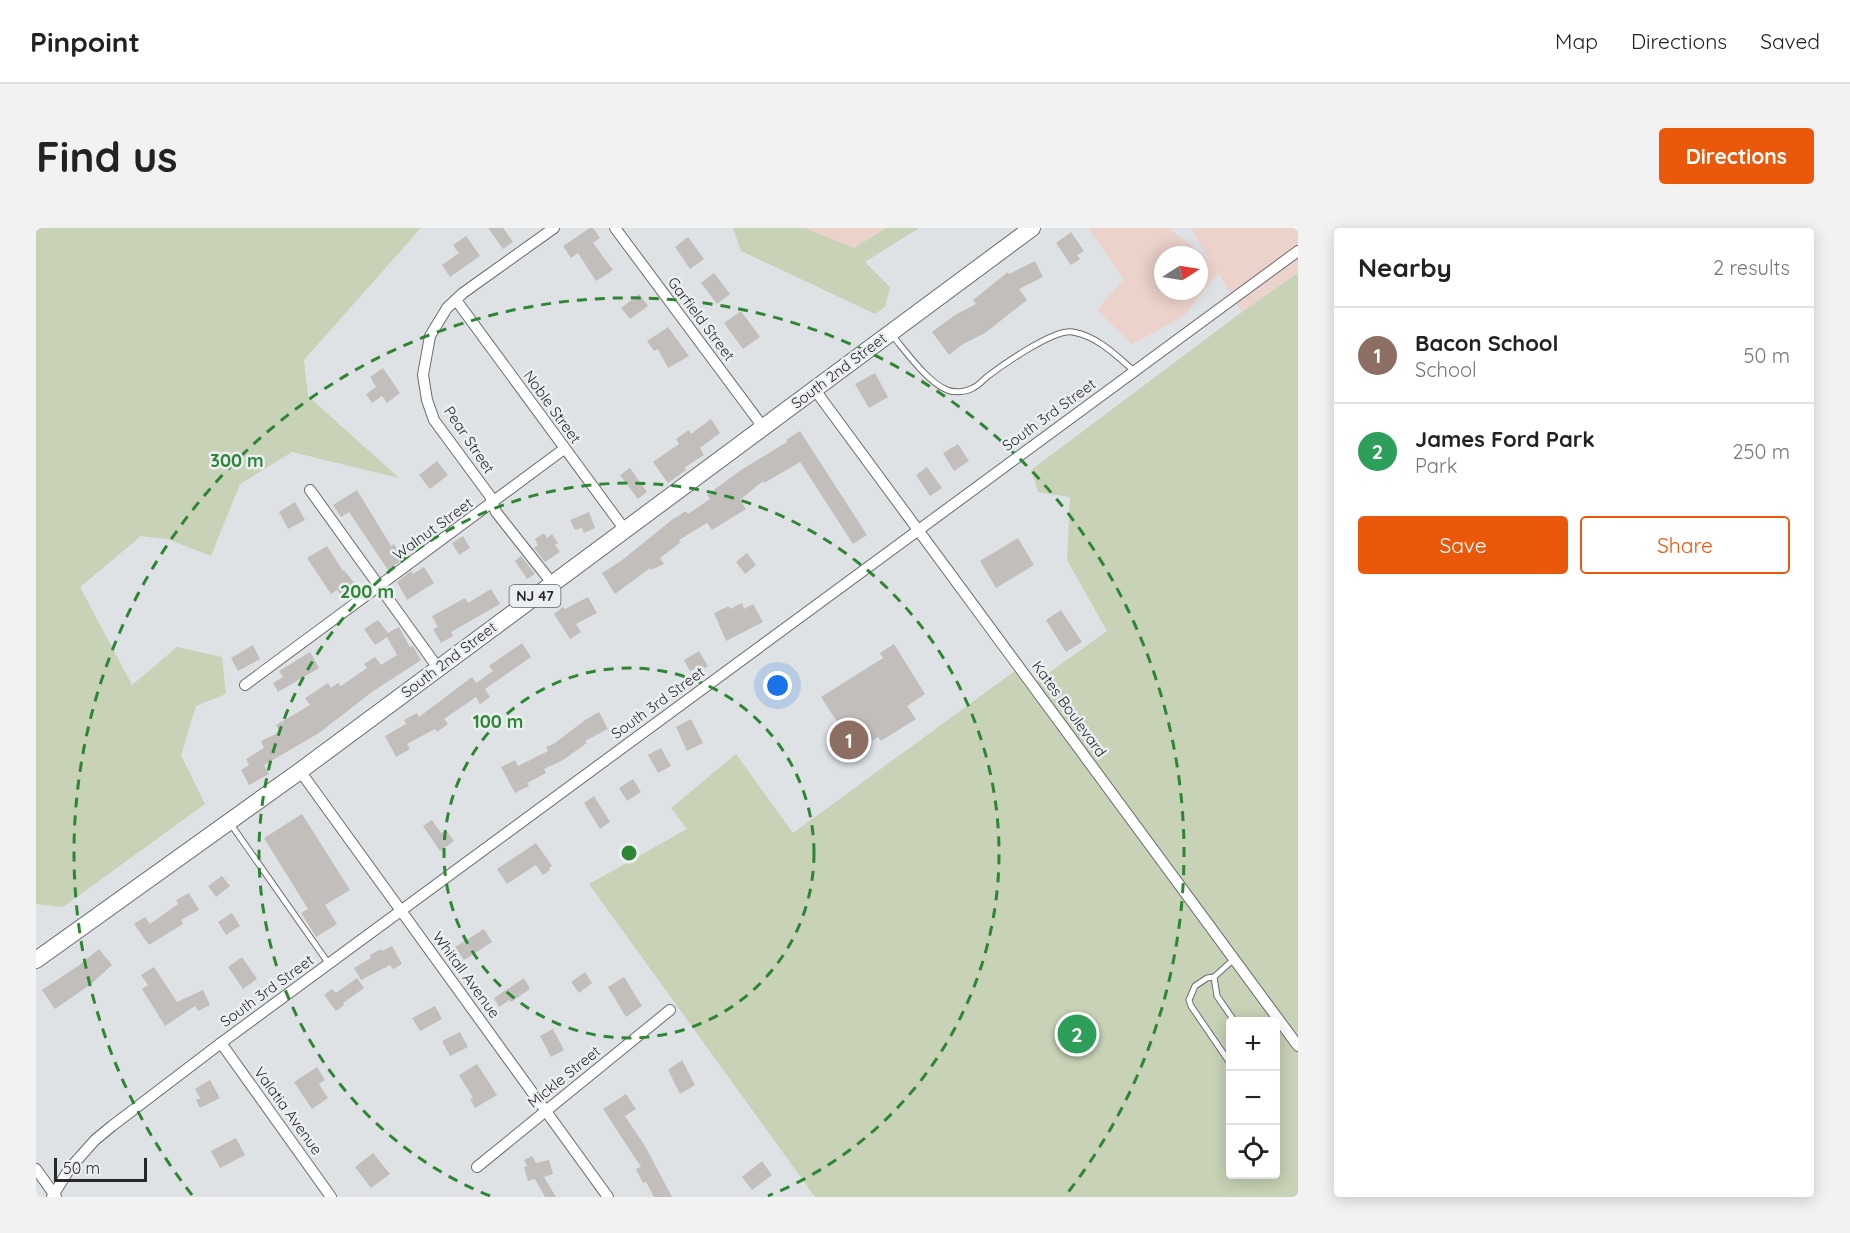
<!DOCTYPE html>
<html lang="en">
<head>
<meta charset="utf-8">
<style>
	:root { --surface:#fff; --page:#f2f2f2; --text:#222; --muted:#767676; --line:#e0e0e0; --accent:#ea580c }
	body { margin:0; font-family:Quicksand,sans-serif; background:var(--page); color:var(--text) }
	.controls { position:absolute; right:18px; bottom:18px; display:grid; overflow:hidden; border-radius:6px; box-shadow:0 3px 15px #0003 }
	.controls button { width:54px; height:54px; display:grid; place-items:center; padding:0; border:0; border-bottom:2px solid var(--line); background:var(--surface); color:var(--text); font:30px sans-serif }
	.compass { position:absolute; left:1118px; top:18px; width:54px; height:54px; border-radius:50%; background:var(--surface); box-shadow:0 3px 15px #0003; rotate:78deg }
	.scale { position:absolute; left:18px; bottom:15px; width:93px; box-sizing:border-box; padding-left:6px; border:3px solid #262728; border-top:0; font-size:16px; line-height:21px; white-space:nowrap; color:#262728; -webkit-text-stroke:4px #eceff2; paint-order:stroke }
	.you { position:absolute; left:742px; top:458px; width:21px; height:21px; margin:-15px; border:4px solid #fff; border-radius:50%; background:#1a73e8; box-shadow:0 0 0 9px #1a73e833 }
	.badge { display:grid; place-items:center; width:39px; height:39px; border-radius:50%; background:var(--accent); color:#fff; font-size:20px; font-weight:700 }
	.pin { position:absolute; translate:-50% -50%; border:3px solid #fff; box-shadow:0 2px 6px #0006 }
	.list { margin:0; padding:0; list-style:none }
	h2 { display:flex; justify-content:space-between; align-items:center; height:78px; margin:0; padding:0 24px; font-size:26px }
	h2 small { font-size:20px; font-weight:400; color:var(--muted) }
	.list li { display:grid; grid-template-columns:39px 1fr auto; gap:18px; align-items:center; box-sizing:border-box; height:96px; padding:0 24px; border-top:2px solid var(--line) }
	.list b { display:block; font-size:22px; white-space:nowrap }
	.list p { margin:0; font-size:20px; white-space:nowrap; color:var(--muted) }
	.list em { font-size:20px; font-style:normal; color:var(--muted) }
	.actions { display:flex; gap:12px; padding:18px 24px }
	.actions a { flex:1; padding:14px 0; border:2px solid var(--accent); border-radius:6px; text-align:center; font-size:21px; color:var(--accent) }
	.actions .main { background:var(--accent); color:#fff }
	.icon { flex:none; width:33px; height:33px; fill:none; stroke:currentColor; stroke-width:2; stroke-linecap:round; stroke-linejoin:round }
	.map { position:relative; flex:none; width:1262px; height:969px; overflow:hidden; border-radius:6px }
	header { display:flex; align-items:center; gap:36px; box-sizing:border-box; height:84px; padding:0 30px; background:var(--surface); border-bottom:2px solid var(--line) }
	header strong { font-size:28px }
	nav { display:flex; gap:33px; margin-inline-start:auto; font-size:21px }
	.intro { display:flex; align-items:center; justify-content:space-between; box-sizing:border-box; height:144px; padding:0 36px }
	h1 { margin:0; font-size:42px }
	.button { padding:15px 27px; border-radius:6px; background:var(--accent); color:#fff; font-size:21px; font-weight:700 }
	main { display:flex; gap:36px; padding:0 36px }
	aside { flex:1; background:var(--surface); border-radius:6px; box-shadow:0 3px 15px #0003 }
	.map>svg:first-child { display:block }
</style>
</head>
<body>
<header>
<strong>Pinpoint</strong>
<nav><a>Map</a><a>Directions</a><a>Saved</a></nav>
</header>
<div class="intro"><h1>Find us</h1><a class="button">Directions</a></div>
<main>
<div class="map">
<svg width="1262" height="969" viewBox="0 0 1262 969">
	<rect width="100%" height="100%" fill="#dfe2e5"/>
	<g fill="#ebd2ca" fill-rule="evenodd">
		<polygon points="769,0 850,0 818,20"/>
		<path d="M1052 0H1133L1174 33 1155 0H1262V45L1206 84 1182 45 1147 89 1096 116 1061 82 1088 51ZM1127 27H1163V63H1127Z"/>
	</g>
	<g fill="#c7d2b6" fill-rule="evenodd">
		<polygon points="0,0 385,0 268,132 272,168 363,250 256,224 204,256 175,328 131,311 105,308 44,359 96,457 141,419 186,429 190,466 160,478 145,527 169,576 27,679 0,676"/>
		<polygon points="697,0 769,0 818,20 850,0 883,0 829,34 854,59 849,79 839,86 705,23"/>
		<path d="M1262 45V969H779L553 656 651 601 635 580 700 526 757 605 983 440 996 457 1071 403 1031 332 1034 269 1002 264 995 242 1206 84ZM1194 794H1240V946H1194Z"/>
	</g>
	<g fill="#c2bebc">
		<polygon points="452,0 467,0 477,14 467,21"/>
		<polygon points="554,0 557,0 564,10 557,15 577,42 560,53 542,25 535,30 527,18"/>
		<polygon points="1035,4 1048,23 1041,27 1044,31 1035,37 1020,15"/>
		<polygon points="430,8 444,28 414,49 406,37 423,25 417,17"/>
		<polygon points="652,9 668,31 654,41 639,19"/>
		<polygon points="999,33 1007,49 983,61 991,72 949,105 927,116 913,127 896,104 919,87 940,76 937,72 972,44 973,46"/>
		<polygon points="678,45 694,66 681,76 665,55"/>
		<polygon points="603,66 612,78 594,91 585,80"/>
		<polygon points="705,83 724,109 707,121 688,95"/>
		<polygon points="632,99 653,128 632,140 622,121 618,123 611,113"/>
		<polygon points="347,140 364,165 351,175 346,168 336,175 330,166 340,159 334,149"/>
		<polygon points="839,145 852,169 833,180 819,156"/>
		<polygon points="675,191 684,205 664,220 668,227 648,240 650,242 632,255 617,234 643,216 640,211 653,202 655,206"/>
		<polygon points="764,203 831,307 817,316 764,234 728,255 727,253 704,272 710,281 676,302 671,295 643,312 645,314 624,330 628,336 615,342 614,340 579,366 566,345 585,333 637,291 650,283 652,286 674,271 671,267 705,242 751,214 750,212"/>
		<polygon points="922,216 933,233 918,243 907,225"/>
		<polygon points="401,233 412,247 394,261 383,247"/>
		<polygon points="891,239 906,260 894,268 880,247"/>
		<polygon points="594,240 611,264 602,271 584,247"/>
		<polygon points="321,262 355,318 358,316 367,331 352,342 313,284 305,289 297,277"/>
		<polygon points="259,274 269,292 252,301 243,284"/>
		<polygon points="553,284 559,300 548,305 546,300 539,302 534,292"/>
		<polygon points="508,305 511,310 516,306 522,315 519,317 524,324 509,334 498,320 502,317 499,311"/>
		<polygon points="427,308 434,320 423,327 416,315"/>
		<polygon points="982,310 998,337 960,360 944,333"/>
		<polygon points="291,318 307,343 308,342 320,357 306,368 301,362 295,366 271,330"/>
		<polygon points="711,325 720,337 709,346 700,334"/>
		<polygon points="485,328 499,346 491,351 479,333"/>
		<polygon points="388,339 398,355 371,372 361,354 375,343 377,346"/>
		<polygon points="455,361 464,376 415,404 417,408 405,415 397,401 402,399 396,388 429,370 432,375"/>
		<polygon points="552,369 561,385 540,396 545,404 534,411 518,386 527,379 529,381"/>
		<polygon points="706,375 708,381 717,376 727,394 690,413 678,385 693,378 694,381"/>
		<polygon points="1025,382 1046,414 1030,424 1010,392"/>
		<polygon points="342,392 352,405 363,399 374,419 377,418 385,432 336,464 283,505 228,537 233,546 213,557 205,542 213,537 210,531 228,520 225,513 244,504 240,497 274,477 269,470 292,455 295,460 302,455 305,458 331,440 328,436 339,429 345,437 361,427 351,409 339,417 328,401"/>
		<polygon points="486,415 495,429 449,461 454,469 444,476 440,469 408,491 412,496 401,504 399,501 371,516 374,521 360,529 349,508 370,496 368,492 381,485 383,489 436,449 440,455 457,443 453,438"/>
		<polygon points="858,416 889,466 871,478 880,491 845,513 842,509 820,523 785,469 847,430 844,425"/>
		<polygon points="217,417 224,431 202,443 195,430"/>
		<polygon points="663,423 672,438 664,443 662,439 654,443 648,432"/>
		<polygon points="274,424 283,440 242,464 237,455 247,449 243,443"/>
		<polygon points="563,484 572,501 549,513 551,515 527,532 508,541 510,545 491,555 493,558 479,565 465,539 479,532 482,538 512,523 510,519 519,515 549,492"/>
		<polygon points="655,491 667,515 651,523 640,499"/>
		<polygon points="625,520 635,538 622,545 612,527"/>
		<polygon points="597,551 605,564 591,573 583,560"/>
		<polygon points="558,568 574,594 564,601 548,575"/>
		<polygon points="266,586 314,662 289,677 301,696 280,709 265,685 272,681 228,610"/>
		<polygon points="396,592 405,605 410,602 418,613 404,623 387,598"/>
		<polygon points="500,615 516,638 513,640 514,642 507,647 500,637 471,656 461,641"/>
		<polygon points="186,648 194,658 180,669 172,658"/>
		<polygon points="153,665 163,682 145,692 147,696 113,717 98,696 109,689 114,696 142,676 140,672"/>
		<polygon points="196,685 204,698 190,707 182,694"/>
		<polygon points="448,701 456,714 428,732 419,719"/>
		<polygon points="356,718 366,736 357,741 354,737 325,752 318,740 335,730 334,727 345,721 346,723"/>
		<polygon points="63,721 76,737 55,756 19,781 6,762 42,738"/>
		<polygon points="206,729 221,751 207,761 192,739"/>
		<polygon points="118,739 141,774 167,762 174,777 162,783 159,778 129,798 106,761 112,757 105,747"/>
		<polygon points="549,744 556,755 543,765 535,754"/>
		<polygon points="588,749 606,778 590,789 572,759"/>
		<polygon points="321,750 328,760 307,775 308,777 300,783 288,767 296,761 300,765"/>
		<polygon points="488,750 494,761 475,774 473,772 463,779 458,770"/>
		<polygon points="399,778 406,791 384,803 376,790"/>
		<polygon points="517,801 528,822 515,829 504,808"/>
		<polygon points="424,804 432,819 414,828 406,813"/>
		<polygon points="646,832 659,857 644,866 632,842"/>
		<polygon points="441,836 461,867 439,880 434,871 437,870 423,847"/>
		<polygon points="281,839 289,852 283,856 292,870 276,881 258,854"/>
		<polygon points="174,852 184,870 164,880 160,872 164,870 159,861"/>
		<polygon points="590,866 600,881 589,888 609,918 636,969 618,969 610,954 607,955 600,941 605,939 567,881"/>
		<polygon points="200,910 209,927 184,940 175,923"/>
		<polygon points="337,925 354,946 335,960 319,939"/>
		<polygon points="496,928 500,935 513,932 517,946 508,949 520,969 509,969 499,951 492,953 488,939 491,938 488,932"/>
		<polygon points="726,933 736,947 716,962 706,949"/>
	</g>
	<g fill="none" stroke-linecap="round" stroke-linejoin="round">
		<defs>
			<g id="service">
				<path d="M855 106C869 122 891 154 911 162 918 165 930 164 937 160 943 157 947 152 952 148 968 136 1019 100 1037 104 1061 108 1081 128 1098 143"/>
				<polyline points="194,595 293,736"/>
				<polyline points="1178,749 1181,768 1199,794"/>
				<polyline points="1194,835 1155,778 1153,772 1159,758 1171,750 1178,749 1198,731"/>
			</g>
			<g id="minor">
				<polyline points="579,0 727,199"/>
				<polyline points="420,72 589,302"/>
				<polyline points="779,162 1262,818"/>
				<polyline points="274,262 402,440"/>
				<polyline points="516,355 460,284 454,268 398,192 391,172 387,147 394,108 411,80 427,65 518,0"/>
				<polyline points="209,457 528,221"/>
				<polyline points="264,543 572,969"/>
				<polyline points="185,815 295,969"/>
				<polyline points="441,939 634,782"/>
				<polyline points="0,941 20,969"/>
				<polyline points="16,969 34,940 59,912 76,898 185,815 1262,23"/>
			</g>
			<polyline id="primary" points="0,732 264,543 996,0"/>
		</defs>
		<use href="#service" stroke="#696c6e" stroke-width="7"/>
		<use href="#minor" stroke="#696c6e" stroke-width="12"/>
		<use href="#primary" stroke="#696c6e" stroke-width="18"/>
		<use href="#service" stroke="#fff" stroke-width="5"/>
		<use href="#minor" stroke="#fff" stroke-width="10"/>
		<use href="#primary" stroke="#fff" stroke-width="16"/>
	</g>
	<g fill="none" stroke="#2e8635" stroke-width="3" stroke-dasharray="10 8">
		<circle cx="593" cy="625" r="185"/>
		<path d="M454 968A370 370 0 1 1 732 968"/>
		<path d="M156 967A555 555 0 1 1 1030 967"/>
	</g>
	<g text-anchor="middle" stroke-width="5" stroke-linejoin="round" paint-order="stroke">
		<rect fill="#eceff2" stroke="#616365" stroke-width="1.5" x="473.5" y="357" width="51" height="22" rx="4.5"/>
		<g font-size="14" font-weight="bold" fill="#262728">
			<text x="499" y="373">NJ 47</text>
		</g>
		<g font-size="15" fill="#262728" stroke="#eceff2">
			<text transform="translate(665 91) rotate(53)" y="5">Garfield Street</text>
			<text transform="translate(803 143) rotate(-37)" y="5">South 2nd Street</text>
			<text transform="translate(516 179) rotate(54)" y="5">Noble Street</text>
			<text transform="translate(1013 187) rotate(-36)" y="5">South 3rd Street</text>
			<text transform="translate(433 212) rotate(56)" y="5">Pear Street</text>
			<text transform="translate(397 301) rotate(-36)" y="5">Walnut Street</text>
			<text transform="translate(413 432) rotate(-37)" y="5">South 2nd Street</text>
			<text transform="translate(622 475) rotate(-36)" y="5">South 3rd Street</text>
			<text transform="translate(1033 481) rotate(54)" y="5">Kates Boulevard</text>
			<text transform="translate(430 747) rotate(54)" y="5">Whitall Avenue</text>
			<text transform="translate(231 763) rotate(-36)" y="5">South 3rd Street</text>
			<text transform="translate(528 849) rotate(-39)" y="5">Mickle Street</text>
			<text transform="translate(252 883) rotate(54)" y="5">Valatia Avenue</text>
		</g>
	</g>
	<circle cx="593" cy="625" r="9" fill="#2e8635" stroke="#eceff2" stroke-width="3"/>
	<g font-size="18" text-anchor="middle" font-weight="bold" fill="#2e8635" stroke="#eceff2" stroke-width="5" stroke-linejoin="round" paint-order="stroke">
		<text x="201" y="239">300 m</text>
		<text x="331" y="370">200 m</text>
		<text x="462" y="500">100 m</text>
	</g>
</svg>
<div class="controls">
<button>+</button>
<button>−</button>
<button><svg class="icon" aria-label="locate" viewBox="0 0 24 24"><circle cx="12" cy="12" r="6"/><path d="M12 2v4M12 18v4M2 12h4M18 12h4"/></svg></button>
</div>
<svg class="compass" viewBox="-18 -18 36 36"><path d="M0-13l5 13h-10z" fill="#e53935"/><path d="M0 13l5-13h-10z" fill="#767676"/></svg>
<div class="scale">50 m</div>
<div class="you"></div>
<div class="pin badge" style="left:813px;top:512px;background:#8d6e63">1</div>
<div class="pin badge" style="left:1041px;top:806px;background:#2e9e5b">2</div>
</div>
<aside>
<h2>Nearby<small>2 results</small></h2>
<ul class="list">
<li><span class="badge" style="background:#8d6e63">1</span><div><b>Bacon School</b><p>School</p></div><em>50 m</em></li>
<li><span class="badge" style="background:#2e9e5b">2</span><div><b>James Ford Park</b><p>Park</p></div><em>250 m</em></li>
</ul>
<div class="actions"><a class="main">Save</a><a>Share</a></div>
</aside>
</main>
</body>
</html>
